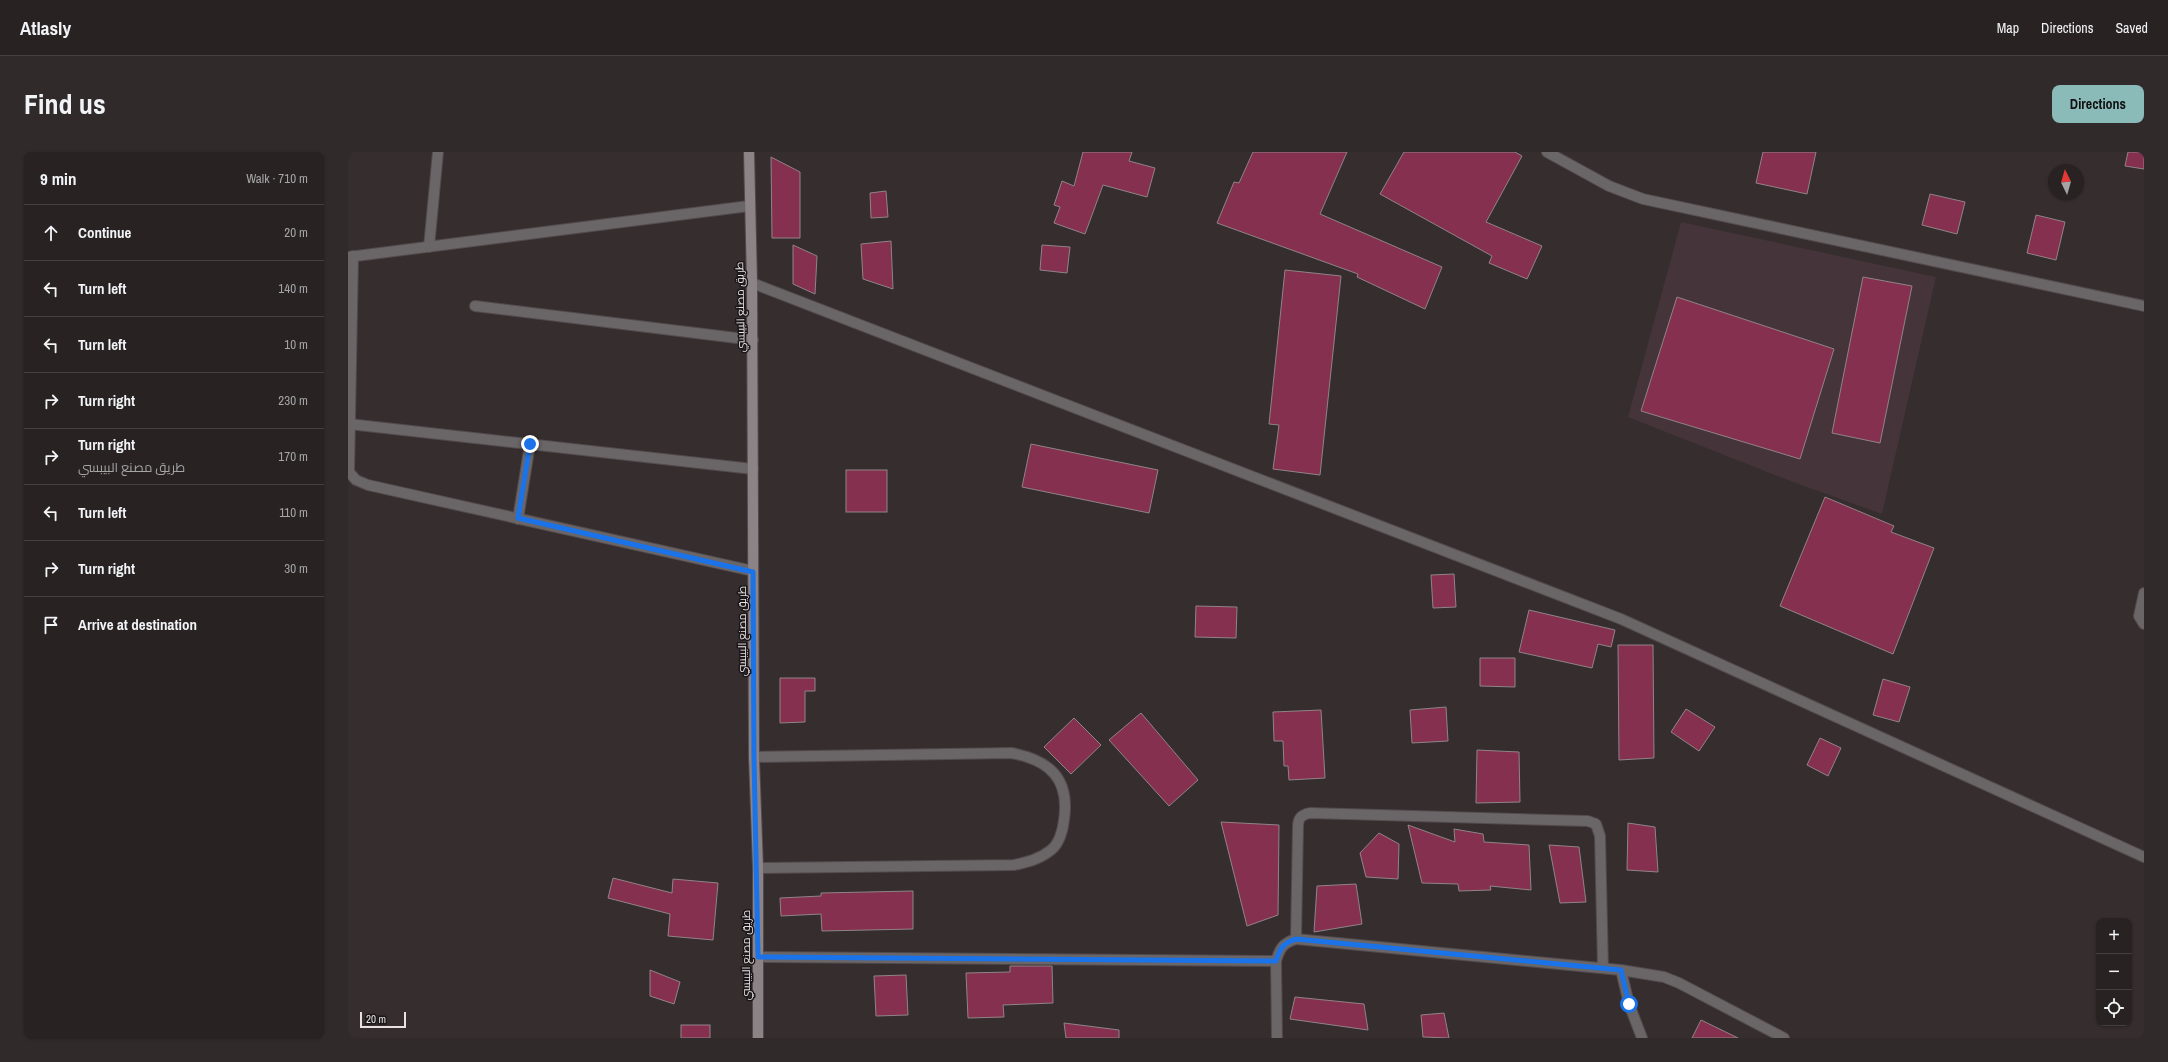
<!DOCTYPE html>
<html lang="en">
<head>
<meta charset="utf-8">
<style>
	:root { --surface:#282223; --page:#302a2b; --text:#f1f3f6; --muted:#a5a4a6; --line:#443f41; --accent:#8bbbb9 }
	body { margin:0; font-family:"Archivo Narrow",Cairo,sans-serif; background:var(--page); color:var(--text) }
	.controls { position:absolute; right:12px; bottom:12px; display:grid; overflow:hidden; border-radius:8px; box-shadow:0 1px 3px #0004 }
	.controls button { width:36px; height:36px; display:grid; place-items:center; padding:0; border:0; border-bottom:1px solid var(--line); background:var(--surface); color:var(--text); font:20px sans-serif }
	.compass { position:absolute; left:1700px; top:12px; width:36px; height:36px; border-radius:50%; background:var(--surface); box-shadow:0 1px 3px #0004; rotate:355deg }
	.scale { position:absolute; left:12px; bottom:10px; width:46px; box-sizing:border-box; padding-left:4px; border:2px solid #e7e1e3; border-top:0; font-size:11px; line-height:14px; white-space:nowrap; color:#e7e1e3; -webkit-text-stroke:3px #1b1618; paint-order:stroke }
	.stop { position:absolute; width:12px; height:12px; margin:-9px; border:3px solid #1a73e8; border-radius:50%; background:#fff }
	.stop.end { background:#1a73e8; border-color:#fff; box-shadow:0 1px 4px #0008 }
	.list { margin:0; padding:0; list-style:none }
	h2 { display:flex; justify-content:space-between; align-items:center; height:52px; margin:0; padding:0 16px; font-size:17px }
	h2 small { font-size:13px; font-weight:400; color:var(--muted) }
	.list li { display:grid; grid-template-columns:26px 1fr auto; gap:12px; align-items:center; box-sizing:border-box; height:56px; padding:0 16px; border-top:1px solid var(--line) }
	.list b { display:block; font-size:15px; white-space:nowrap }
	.list p { margin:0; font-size:13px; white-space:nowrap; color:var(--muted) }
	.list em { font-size:13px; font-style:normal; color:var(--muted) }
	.icon { flex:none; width:22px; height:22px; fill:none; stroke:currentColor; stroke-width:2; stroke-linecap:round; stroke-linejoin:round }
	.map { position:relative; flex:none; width:1796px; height:886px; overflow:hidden; border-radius:8px }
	header { display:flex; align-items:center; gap:24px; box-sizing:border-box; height:56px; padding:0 20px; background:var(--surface); border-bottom:1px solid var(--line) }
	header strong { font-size:19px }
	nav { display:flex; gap:22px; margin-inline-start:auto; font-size:14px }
	.intro { display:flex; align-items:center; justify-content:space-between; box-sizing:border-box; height:96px; padding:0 24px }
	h1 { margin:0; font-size:28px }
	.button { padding:10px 18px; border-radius:8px; background:var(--accent); color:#111; font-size:14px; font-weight:700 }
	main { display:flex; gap:24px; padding:0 24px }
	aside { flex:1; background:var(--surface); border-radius:8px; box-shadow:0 1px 3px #0004 }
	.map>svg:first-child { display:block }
</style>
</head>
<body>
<header>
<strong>Atlasly</strong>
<nav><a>Map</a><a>Directions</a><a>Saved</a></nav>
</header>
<div class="intro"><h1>Find us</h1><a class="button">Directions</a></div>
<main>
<aside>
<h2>9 min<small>Walk · 710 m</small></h2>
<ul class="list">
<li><svg class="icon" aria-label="ahead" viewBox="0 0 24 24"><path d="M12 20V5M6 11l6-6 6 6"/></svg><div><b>Continue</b></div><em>20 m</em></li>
<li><svg class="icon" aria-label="left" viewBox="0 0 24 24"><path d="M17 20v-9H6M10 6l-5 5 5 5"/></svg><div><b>Turn left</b></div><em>140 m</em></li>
<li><svg class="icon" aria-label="left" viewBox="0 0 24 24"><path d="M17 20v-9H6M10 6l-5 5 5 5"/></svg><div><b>Turn left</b></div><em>10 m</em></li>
<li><svg class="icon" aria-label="right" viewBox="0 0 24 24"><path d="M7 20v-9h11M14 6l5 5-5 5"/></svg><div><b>Turn right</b></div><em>230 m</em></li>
<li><svg class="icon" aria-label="right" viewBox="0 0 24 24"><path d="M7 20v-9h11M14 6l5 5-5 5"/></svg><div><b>Turn right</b><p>طريق مصنع البيبسي</p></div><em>170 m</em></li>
<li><svg class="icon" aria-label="left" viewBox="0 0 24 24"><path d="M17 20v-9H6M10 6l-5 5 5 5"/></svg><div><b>Turn left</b></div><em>110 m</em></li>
<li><svg class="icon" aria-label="right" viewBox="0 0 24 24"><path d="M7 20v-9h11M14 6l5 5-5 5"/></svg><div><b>Turn right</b></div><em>30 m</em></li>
<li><svg class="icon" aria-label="arrive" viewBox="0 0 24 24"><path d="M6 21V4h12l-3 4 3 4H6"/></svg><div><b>Arrive at destination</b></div></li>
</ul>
</aside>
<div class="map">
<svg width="1796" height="886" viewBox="0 0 1796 886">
	<rect width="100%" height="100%" fill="#362d2f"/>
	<polygon fill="#453439" points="1333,70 1588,125 1534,362 1445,330 1280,265"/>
	<g fill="#863050" stroke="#8f8487">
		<polygon points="735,0 784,0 781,9 807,16 799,45 755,33 737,82 706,71 712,55 706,53 714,29 726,34"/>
		<polygon points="905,0 999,0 972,62 1094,115 1077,157 1009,125 1010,122 869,71 886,30 891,31"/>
		<polygon points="1056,0 1167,0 1174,4 1138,70 1194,94 1179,127 1141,111 1144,104 1032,42"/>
		<polygon points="1415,0 1468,0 1459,42 1408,31"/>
		<polygon points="1780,0 1796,0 1796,17 1777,14"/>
		<polygon points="423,5 452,20 452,86 424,86"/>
		<polygon points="538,39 540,65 523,66 522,41"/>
		<polygon points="1582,42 1617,50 1609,82 1574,73"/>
		<polygon points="1688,63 1717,70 1708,108 1679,101"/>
		<polygon points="543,89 545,137 515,127 513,92"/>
		<polygon points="445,93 469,104 467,142 445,132"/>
		<polygon points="694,93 722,95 719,121 692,118"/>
		<polygon points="937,118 993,124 972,323 925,317 931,273 921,272"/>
		<polygon points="1515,125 1564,134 1532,291 1484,281"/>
		<polygon points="1329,145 1486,197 1452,307 1293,259"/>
		<polygon points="683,292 810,318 801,361 674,335"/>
		<rect x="498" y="318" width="41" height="42"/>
		<polygon points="1477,345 1546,374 1543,380 1586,396 1545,502 1432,454"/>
		<polygon points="1106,422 1108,455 1085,456 1083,423"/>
		<polygon points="848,454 889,455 888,486 847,485"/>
		<polygon points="1181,458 1267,478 1263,495 1250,492 1244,516 1171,500"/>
		<polygon points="1270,493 1305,493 1306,606 1271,608"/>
		<polygon points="1132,506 1167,506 1167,535 1132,534"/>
		<polygon points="432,526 467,526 467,539 457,539 457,570 432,571"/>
		<polygon points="1535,527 1562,535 1551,570 1525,563"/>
		<polygon points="1098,555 1100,589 1064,591 1062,558"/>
		<polygon points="1338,557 1367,575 1351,599 1323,580"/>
		<polygon points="973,558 977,626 941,628 940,614 936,614 935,589 926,589 925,560"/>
		<polygon points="793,561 850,628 821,654 761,588"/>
		<polygon points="726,566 753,593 723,622 696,595"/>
		<polygon points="1472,586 1493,596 1480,624 1459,613"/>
		<polygon points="1129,598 1171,600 1172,650 1128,651"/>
		<polygon points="873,670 931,673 930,763 899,774"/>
		<polygon points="1280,671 1307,675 1310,720 1279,718"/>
		<polygon points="1060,673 1107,690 1106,677 1135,682 1136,690 1181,693 1183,738 1142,734 1143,738 1111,739 1110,732 1074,731"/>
		<polygon points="1031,681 1051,692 1050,727 1018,725 1012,701"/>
		<polygon points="1201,693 1231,695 1238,750 1212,751"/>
		<polygon points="265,726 324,741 325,727 370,731 365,788 320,784 322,762 260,746"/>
		<polygon points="1008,732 1014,772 966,780 969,734"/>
		<polygon points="565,739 565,777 474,779 473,762 433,764 432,746 473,744 473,741"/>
		<polygon points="662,814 704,814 705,851 655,853 656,865 620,866 618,821 662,820"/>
		<polygon points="302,818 332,830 326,852 302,844"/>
		<polygon points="558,823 560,863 528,864 526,824"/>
		<polygon points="947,845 1016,852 1020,878 942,867"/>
		<polygon points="1096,861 1101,886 1075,885 1073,863"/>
		<polygon points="1353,868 1390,886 1344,886"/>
		<polygon points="716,871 771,878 771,886 718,886"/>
		<rect x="333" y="873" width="29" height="13"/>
	</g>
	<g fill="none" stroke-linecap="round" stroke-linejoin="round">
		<defs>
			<g id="street">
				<polyline points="1199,0 1261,34 1295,47 1796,154"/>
				<polyline points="81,95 90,0"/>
				<polyline points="5,104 1,320 8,328 20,333 405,419"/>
				<polyline points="0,105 401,54"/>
				<polyline points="404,131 1273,467 1796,705"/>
				<polyline points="127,154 405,188"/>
				<polyline points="1,272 405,317"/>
				<polyline points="170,367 182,292"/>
				<polyline points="1796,441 1791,464 1796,472"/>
				<path d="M406 605 663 601C702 608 722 627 716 668 715 678 711 692 703 698 692 707 680 710 666 713L410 716"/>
				<path d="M948 787 950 675C950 666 953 663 962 661L1240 669 1248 672 1252 684 1255 816"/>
				<polyline points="410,805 928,809"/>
				<polyline points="1273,818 1281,852 1294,886"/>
				<path d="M929 886 928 809C932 796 935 791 948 787L1273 818 1316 825 1331 831 1436 886"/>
			</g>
			<polyline id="secondary" points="401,0 404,131 406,605 410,716 410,886"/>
		</defs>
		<use href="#street" stroke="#524a4c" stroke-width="12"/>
		<use href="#secondary" stroke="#524a4c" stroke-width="12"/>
		<use href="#street" stroke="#6a6567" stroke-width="10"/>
		<use href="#secondary" stroke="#8b8385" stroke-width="10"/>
	</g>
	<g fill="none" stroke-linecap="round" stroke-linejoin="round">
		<path stroke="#1a73e8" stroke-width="5" d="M182 292 170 366 405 420 406 605 410 805 928 809C932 796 935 791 948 787L1273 818 1281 852"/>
	</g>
	<g text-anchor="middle" stroke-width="3" stroke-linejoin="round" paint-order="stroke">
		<g font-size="11" fill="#e7e1e3" stroke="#1b1618">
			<text transform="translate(392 155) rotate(-91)" y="4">طريق مصنع البيبسي</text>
			<text transform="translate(394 479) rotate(-90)" y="4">طريق مصنع البيبسي</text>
			<text transform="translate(398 803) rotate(-90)" y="4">طريق مصنع البيبسي</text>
		</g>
	</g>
</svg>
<div class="controls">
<button>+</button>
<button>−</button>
<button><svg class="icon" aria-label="locate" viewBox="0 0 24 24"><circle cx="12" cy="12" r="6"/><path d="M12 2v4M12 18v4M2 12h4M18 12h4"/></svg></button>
</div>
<svg class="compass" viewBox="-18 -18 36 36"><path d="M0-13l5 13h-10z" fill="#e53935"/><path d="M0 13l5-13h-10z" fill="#a5a4a6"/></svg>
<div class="scale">20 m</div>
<div class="stop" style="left:1281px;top:852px"></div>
<div class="stop end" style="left:182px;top:292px"></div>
</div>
</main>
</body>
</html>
